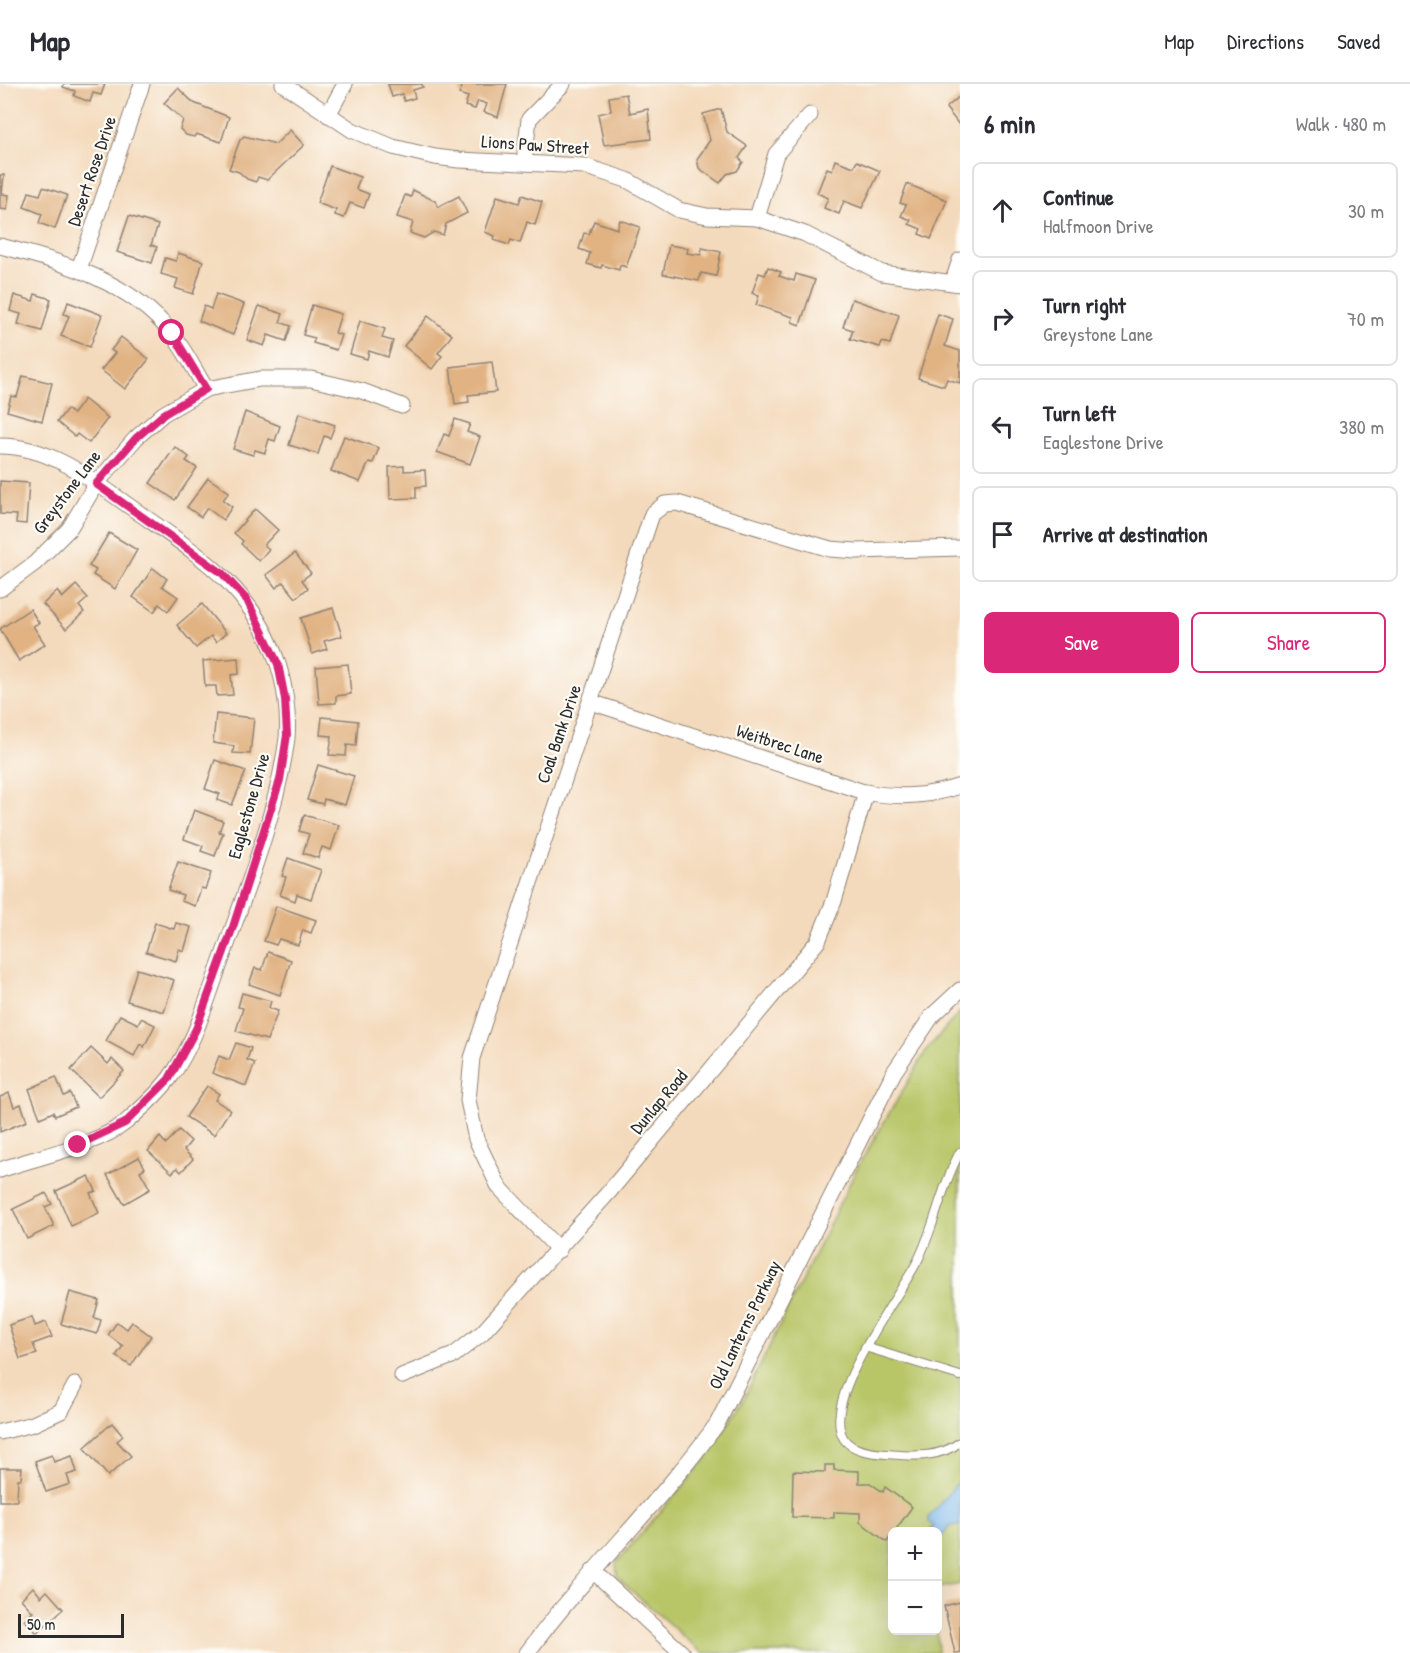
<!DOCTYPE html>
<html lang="en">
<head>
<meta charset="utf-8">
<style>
	:root { --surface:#fff; --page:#f2f2f3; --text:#2b2b33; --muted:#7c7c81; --line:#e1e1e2; --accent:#db2777 }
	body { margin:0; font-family:"Patrick Hand",sans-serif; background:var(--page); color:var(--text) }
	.controls { position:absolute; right:18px; bottom:18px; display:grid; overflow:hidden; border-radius:9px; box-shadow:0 6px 24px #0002 }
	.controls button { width:54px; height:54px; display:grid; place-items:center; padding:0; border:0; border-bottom:2px solid var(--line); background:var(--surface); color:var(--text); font:30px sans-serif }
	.scale { position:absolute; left:18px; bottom:15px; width:106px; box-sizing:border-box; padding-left:6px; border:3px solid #2b2b2b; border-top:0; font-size:16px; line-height:21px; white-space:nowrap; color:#2b2b2b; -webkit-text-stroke:4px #fdfcf7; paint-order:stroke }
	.stop { position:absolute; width:18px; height:18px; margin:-14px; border:4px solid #db2777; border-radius:50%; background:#fff }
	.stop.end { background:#db2777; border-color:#fff; box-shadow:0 2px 6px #0008 }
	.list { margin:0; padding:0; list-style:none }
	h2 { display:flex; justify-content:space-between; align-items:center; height:78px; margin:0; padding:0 24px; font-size:26px }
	h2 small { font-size:20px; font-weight:400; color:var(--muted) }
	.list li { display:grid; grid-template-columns:39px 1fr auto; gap:18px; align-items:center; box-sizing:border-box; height:96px; margin:0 12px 12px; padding:0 12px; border:2px solid var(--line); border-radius:9px }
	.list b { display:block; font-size:22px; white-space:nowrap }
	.list p { margin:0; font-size:20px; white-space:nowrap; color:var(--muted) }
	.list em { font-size:20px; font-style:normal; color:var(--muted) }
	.actions { display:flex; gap:12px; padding:18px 24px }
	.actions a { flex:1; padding:14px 0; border:2px solid var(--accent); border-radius:9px; text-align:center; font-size:21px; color:var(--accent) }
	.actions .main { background:var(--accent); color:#fff }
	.icon { flex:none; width:33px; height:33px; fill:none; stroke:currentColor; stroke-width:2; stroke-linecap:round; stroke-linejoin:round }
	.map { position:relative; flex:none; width:960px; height:1569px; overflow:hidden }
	header { display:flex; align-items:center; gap:36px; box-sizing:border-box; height:84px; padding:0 30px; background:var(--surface); border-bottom:2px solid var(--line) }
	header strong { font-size:28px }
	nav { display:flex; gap:33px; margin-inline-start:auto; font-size:21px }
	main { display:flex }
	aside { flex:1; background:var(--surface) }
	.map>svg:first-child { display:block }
</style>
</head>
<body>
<header>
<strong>Map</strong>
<nav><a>Map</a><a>Directions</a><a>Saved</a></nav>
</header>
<main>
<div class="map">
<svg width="960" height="1569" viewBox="0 0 960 1569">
	<rect width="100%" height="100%" fill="#fdfcf7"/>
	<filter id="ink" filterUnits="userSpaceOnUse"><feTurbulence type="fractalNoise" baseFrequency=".0167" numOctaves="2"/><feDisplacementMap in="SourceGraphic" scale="12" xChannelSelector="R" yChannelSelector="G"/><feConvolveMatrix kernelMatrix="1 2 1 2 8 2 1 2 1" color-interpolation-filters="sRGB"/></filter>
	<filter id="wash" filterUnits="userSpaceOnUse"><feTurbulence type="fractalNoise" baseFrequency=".008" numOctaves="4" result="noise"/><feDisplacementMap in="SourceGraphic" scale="24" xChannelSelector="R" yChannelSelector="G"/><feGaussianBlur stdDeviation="1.35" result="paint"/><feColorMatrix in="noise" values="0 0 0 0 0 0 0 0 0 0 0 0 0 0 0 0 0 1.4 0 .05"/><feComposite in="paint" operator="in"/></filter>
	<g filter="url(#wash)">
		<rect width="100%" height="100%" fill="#f4dabc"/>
		<polygon fill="#b8c668" stroke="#72784a" stroke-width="1.5" points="960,928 960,1500 938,1504 938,1448 892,1448 892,1546 937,1547 938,1569 702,1569 623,1499 617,1492 616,1479 705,1376 743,1316 858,1082 928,964"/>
		<polygon fill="#78b6eb" stroke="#52708b" stroke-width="1.5" points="958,1398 960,1400 960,1442 950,1442 938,1458 938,1448 930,1447 934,1442 929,1438 929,1433"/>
		<g id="blocks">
			<g fill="#e1b282">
				<polygon points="64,0 105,0 101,11 93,9 90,18 74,12 75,7 63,3"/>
				<polygon points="388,0 422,0 423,3 413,6 415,14 404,17 402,10 392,13"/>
				<polygon points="463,0 507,0 498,33 484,28 487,20 478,17 475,25 465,22 468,13 459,10"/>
				<polygon points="178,4 194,19 229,33 221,58 196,50 194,53 186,51 180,45 183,36 164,19"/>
				<polygon points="626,10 630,29 648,25 651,55 604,61 598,30 611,27 609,13"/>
				<polygon points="960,12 960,42 946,24"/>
				<polygon points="721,25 727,48 747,62 739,74 743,78 737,87 727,90 720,99 699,84 697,75 710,56 703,30"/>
				<polygon points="290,46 304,61 267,96 258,93 256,98 247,95 239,88 229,85 240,56 244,52 276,60"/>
				<polygon points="835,76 854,83 857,77 880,87 862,124 844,117 839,130 824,124 828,114 817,109 827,84 832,86"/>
				<polygon points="330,82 360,93 356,105 369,110 364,124 350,119 344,134 335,131 336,126 317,119"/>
				<polygon points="0,91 4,91 2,110 9,111 7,126 0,125"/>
				<polygon points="907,100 947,116 931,155 919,150 921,145 909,140 911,136 901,132 906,121 900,119"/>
				<polygon points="43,103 67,111 55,145 39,139 42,130 24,123 29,108 40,111"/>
				<polygon points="413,106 435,117 438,123 459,112 467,129 446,140 443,151 434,148 424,154 410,149 413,138 397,133 405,111 411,113"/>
				<polygon points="522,111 542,118 535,141 527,138 520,159 511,156 509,161 494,156 495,152 485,148 497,112 519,119"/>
				<polygon points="129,132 158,141 151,161 157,163 152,179 117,168"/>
				<polygon points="620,136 640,143 626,183 620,181 619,186 602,181 601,184 587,180 590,169 579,165 584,149 589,150 594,137 617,145"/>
				<polygon points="669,161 688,164 687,169 701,171 702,164 721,168 716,192 701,189 699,197 663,190"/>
				<polygon points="178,169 203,177 193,210 175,204 178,195 161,190 165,174 176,177"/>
				<polygon points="768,183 781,188 779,192 794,197 796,190 815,196 800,241 792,238 793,233 756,221 759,212 752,209 759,189 765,191"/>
				<polygon points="35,210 51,215 42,247 18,240 21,230 10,227 14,211 33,217"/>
				<polygon points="216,210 244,220 233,251 199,237 204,222 211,225"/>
				<polygon points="852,215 899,231 890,260 882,258 880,263 850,255 853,246 843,243"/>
				<polygon points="68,218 102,231 90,263 61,252 69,232 64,230"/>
				<polygon points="312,221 341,230 335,249 341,251 336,266 313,259 315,254 303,251"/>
				<polygon points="259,222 283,230 280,238 291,242 286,257 268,251 264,262 247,256"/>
				<polygon points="938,230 953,235 945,262 960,267 960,299 947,295 944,302 918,294"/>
				<polygon points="428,232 452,251 438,269 442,272 432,285 404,262"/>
				<polygon points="360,237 385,245 382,254 393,257 388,273 369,267 367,275 350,270"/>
				<polygon points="121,253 149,275 125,305 101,286 115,269 111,266"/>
				<polygon points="492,278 496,308 468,311 469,318 455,320 450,283"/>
				<polygon points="23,292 52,299 42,337 7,327 11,312 17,313"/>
				<polygon points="84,315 108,334 89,359 77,350 75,353 57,338 67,325 73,330"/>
				<polygon points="245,328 280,342 275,357 269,355 265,369 255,366 253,371 233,365"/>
				<polygon points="299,329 335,341 330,354 324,352 318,370 289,361"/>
				<polygon points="455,335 470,340 467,348 480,353 470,380 437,368 444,350 449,352"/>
				<polygon points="344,352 379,364 373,379 369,378 360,398 331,387"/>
				<polygon points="175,363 189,373 186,377 197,384 175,416 150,399"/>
				<polygon points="404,382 404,387 425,386 426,402 416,403 416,414 390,415 389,383"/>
				<polygon points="208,394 229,408 223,416 232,423 223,436 207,424 201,433 187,423"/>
				<polygon points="0,397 29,399 26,440 16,439 17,431 0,430"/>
				<polygon points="255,425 278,446 264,461 269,465 259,477 241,460 243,457 234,449"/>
				<polygon points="109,449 137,466 115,505 93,491 96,486 89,482"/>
				<polygon points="295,469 311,489 302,496 308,504 296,514 283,498 276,504 266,491"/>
				<polygon points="153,484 167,495 162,502 178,513 168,527 159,520 154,528 133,513"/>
				<polygon points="76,501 88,514 79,522 84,528 66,545 43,520 57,507 62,514"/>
				<polygon points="202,520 226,549 216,558 211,552 196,564 177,541"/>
				<polygon points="333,524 342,552 324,557 327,565 312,570 301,534"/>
				<polygon points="30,525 39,539 33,542 45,560 19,577 0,545"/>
				<polygon points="238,574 239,590 231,591 233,611 217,612 216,602 205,602 203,577"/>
				<polygon points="348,580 351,610 336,612 336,619 319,620 316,583"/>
				<polygon points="216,630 254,634 250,670 233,669 234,662 213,659"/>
				<polygon points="322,633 358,637 356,662 347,661 346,672 329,671 332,652 320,651"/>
				<polygon points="215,676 246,687 232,721 217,716 220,710 205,705"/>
				<polygon points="318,681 354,692 345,721 324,715 323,720 307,716"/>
				<polygon points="194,726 223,737 219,748 223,749 215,772 201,767 203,762 184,755"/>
				<polygon points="304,731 339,741 331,766 322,763 318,774 303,769 309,750 299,747"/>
				<polygon points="288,774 321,786 311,815 297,810 295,817 280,811 286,793 282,792"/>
				<polygon points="178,778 211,789 205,805 201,804 195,822 181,817 183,811 168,806"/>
				<polygon points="276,822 316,836 311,849 303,846 298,861 279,855 276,861 264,857"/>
				<polygon points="155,839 174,845 176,839 191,843 184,867 179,865 176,877 146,868"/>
				<polygon points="268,868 291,876 280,911 249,900 255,884 262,886"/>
				<polygon points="137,885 174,896 164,928 127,917"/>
				<polygon points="242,909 271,917 269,924 278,927 267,956 236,947 243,924 238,923"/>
				<polygon points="120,931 138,940 141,934 155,941 144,963 140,960 134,972 106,957"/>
				<polygon points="236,959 251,964 247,976 255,979 246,1002 212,989 219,972 229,976"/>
				<polygon points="91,964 108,980 112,975 124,987 99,1013 71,986"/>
				<polygon points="56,993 64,1012 70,1009 76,1023 55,1032 53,1028 40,1034 29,1005"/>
				<polygon points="207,1002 219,1010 215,1016 230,1026 214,1051 186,1033"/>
				<polygon points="9,1009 14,1023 21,1020 27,1037 0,1048 0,1013"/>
				<polygon points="179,1046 191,1057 184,1066 193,1075 181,1088 177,1084 172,1089 148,1067 160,1053 166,1060"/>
				<polygon points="139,1073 145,1084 140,1087 150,1105 124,1120 107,1091"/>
				<polygon points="89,1092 96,1107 90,1109 99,1129 71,1142 56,1107"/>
				<polygon points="46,1109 52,1120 45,1123 54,1142 27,1155 13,1125"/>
				<polygon points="70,1208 99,1216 94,1234 101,1236 97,1250 61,1240"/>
				<polygon points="32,1233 35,1242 46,1238 52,1253 33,1260 37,1270 20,1275 9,1241"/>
				<polygon points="117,1238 127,1245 132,1238 151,1252 131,1282 116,1272 123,1262 108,1251"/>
				<polygon points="112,1339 123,1352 117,1357 131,1372 108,1392 84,1364"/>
				<polygon points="52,1371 54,1378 72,1372 77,1388 67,1391 70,1400 46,1408 35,1377"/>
				<polygon points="825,1381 834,1381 834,1386 859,1387 859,1399 870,1399 883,1408 885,1403 912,1423 887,1458 860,1438 860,1429 834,1428 834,1434 792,1433 793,1387 825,1388"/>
				<polygon points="0,1384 22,1384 21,1395 18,1395 17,1417 0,1417"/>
				<polygon points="33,1503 41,1513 47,1507 63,1525 37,1549 24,1536 33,1528 21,1515"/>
				<polygon points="960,1518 960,1569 955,1569 944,1522"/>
			</g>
		</g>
	</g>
	<g filter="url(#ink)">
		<use href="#blocks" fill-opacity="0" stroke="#908274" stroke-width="1.5"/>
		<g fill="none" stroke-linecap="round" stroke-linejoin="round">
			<defs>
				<g id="service">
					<path d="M960 1068C941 1102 935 1143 917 1178 899 1213 819 1317 844 1355 852 1367 873 1369 886 1370 911 1372 939 1375 960 1358"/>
					<polyline points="865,1263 960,1292"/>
				</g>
				<g id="minor">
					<polyline points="283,0 352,46 393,63 435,73 459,76 584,82 627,96 679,126 707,132 757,134 805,150 882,189 960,200"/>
					<polyline points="328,31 345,0"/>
					<polyline points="524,78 529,35 563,0"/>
					<polyline points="757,134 776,70 810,31"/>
					<path d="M0 162C61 177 132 198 172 250 185 266 195 287 206 305"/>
					<polyline points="79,185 142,0"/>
					<polyline points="953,197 960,176"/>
					<path d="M0 362C55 362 99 402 142 431 202 473 254 506 278 580 285 602 289 631 287 654 278 726 244 812 220 880 206 918 194 962 169 995 158 1009 140 1026 126 1038 98 1061 36 1073 0 1086"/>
					<polyline points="0,505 35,479 69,445 96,400 136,354 163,330 206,305 260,295 311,295 362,307 402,322"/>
					<path d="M591 618 864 708C898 714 927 713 960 702"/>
					<polyline points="559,1166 499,1103 476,1055 468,1016 472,974 652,430 665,420 677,419 830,465 856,467 960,464"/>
					<polyline points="402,1292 454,1271 482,1249 609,1108 818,857 834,817 866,708"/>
					<polyline points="0,1348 33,1340 61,1327 75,1301"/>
					<polyline points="593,1487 682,1569"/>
					<path d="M527 1569C586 1489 659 1420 717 1340L894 988 932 932 960 906"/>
				</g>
			</defs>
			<use href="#service" stroke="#908274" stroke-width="10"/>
			<use href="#minor" stroke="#908274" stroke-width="17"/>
			<use href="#service" stroke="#fff" stroke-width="8"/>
			<use href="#minor" stroke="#fff" stroke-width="15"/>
		</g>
	</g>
	<g fill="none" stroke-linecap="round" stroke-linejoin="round" filter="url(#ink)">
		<polyline stroke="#db2777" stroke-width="8" points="78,1061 125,1039 169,995 196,945 233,843 280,696 287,651 285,615 278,580 247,516 222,489 96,400 136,354 164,330 206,305 172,249"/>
	</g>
	<g text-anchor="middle" stroke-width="4.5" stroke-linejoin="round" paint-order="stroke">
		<g font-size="18" fill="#2b2b2b" stroke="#fdfcf7">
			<text transform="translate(535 61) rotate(4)" y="6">Lions Paw Street</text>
			<text transform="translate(92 87) rotate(-71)" y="6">Desert Rose Drive</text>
			<text transform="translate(67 408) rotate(-53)" y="6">Greystone Lane</text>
			<text transform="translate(559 650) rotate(-71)" y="6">Coal Bank Drive</text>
			<text transform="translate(780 660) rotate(18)" y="6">Weitbrec Lane</text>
			<text transform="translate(249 722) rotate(-74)" y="6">Eaglestone Drive</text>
			<text transform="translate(659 1018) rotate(-50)" y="6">Dunlap Road</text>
			<text transform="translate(745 1241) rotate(-64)" y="6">Old Lanterns Parkway</text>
		</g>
	</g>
</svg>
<div class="controls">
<button>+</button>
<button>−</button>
</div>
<div class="scale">50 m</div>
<div class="stop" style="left:172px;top:249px"></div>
<div class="stop end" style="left:78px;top:1061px"></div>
</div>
<aside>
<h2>6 min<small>Walk · 480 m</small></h2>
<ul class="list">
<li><svg class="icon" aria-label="ahead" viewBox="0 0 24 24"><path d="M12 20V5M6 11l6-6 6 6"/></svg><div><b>Continue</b><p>Halfmoon Drive</p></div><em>30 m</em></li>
<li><svg class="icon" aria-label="right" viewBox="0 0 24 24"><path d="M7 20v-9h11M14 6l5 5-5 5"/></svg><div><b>Turn right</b><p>Greystone Lane</p></div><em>70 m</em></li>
<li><svg class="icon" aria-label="left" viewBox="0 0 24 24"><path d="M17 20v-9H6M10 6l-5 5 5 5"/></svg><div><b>Turn left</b><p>Eaglestone Drive</p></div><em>380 m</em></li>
<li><svg class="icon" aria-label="arrive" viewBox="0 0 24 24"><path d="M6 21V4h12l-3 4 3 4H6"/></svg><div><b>Arrive at destination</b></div></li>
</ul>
<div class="actions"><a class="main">Save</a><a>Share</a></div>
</aside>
</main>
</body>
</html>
